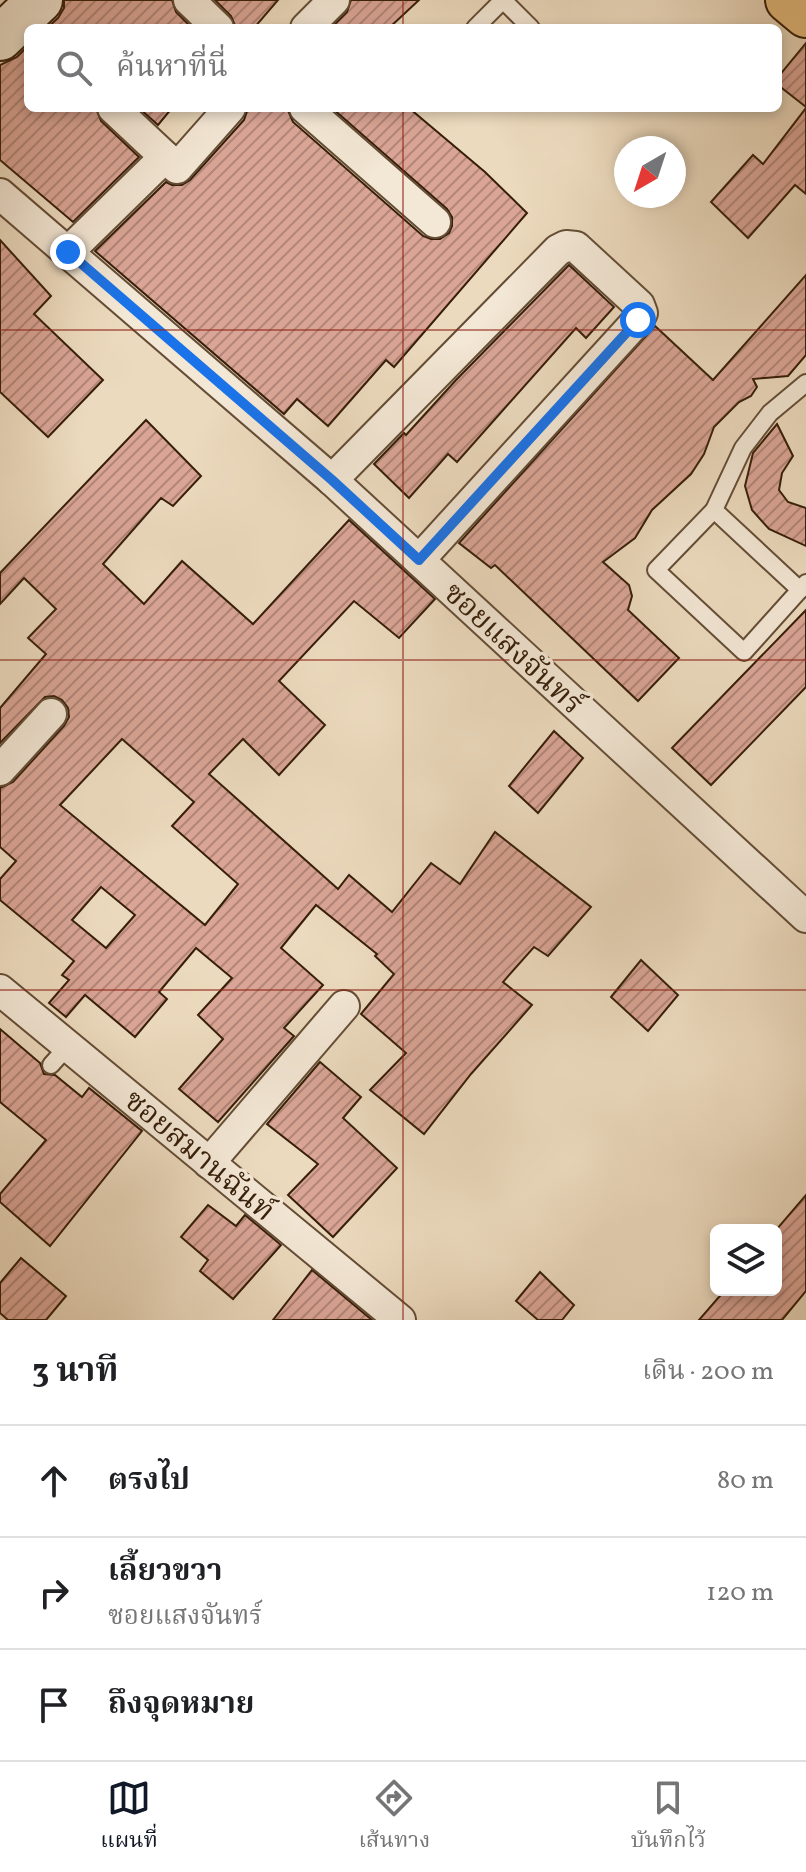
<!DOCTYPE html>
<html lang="th">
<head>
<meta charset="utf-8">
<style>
	:root { --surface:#fff; --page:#f2f2f2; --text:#202124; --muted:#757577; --line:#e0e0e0; --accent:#111827 }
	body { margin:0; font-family:Vollkorn,"Noto Serif Thai",serif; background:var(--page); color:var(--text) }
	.controls { position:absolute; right:24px; bottom:24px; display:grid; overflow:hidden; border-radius:12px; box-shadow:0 4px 12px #0003 }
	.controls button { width:72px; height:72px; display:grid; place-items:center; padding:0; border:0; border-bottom:2px solid var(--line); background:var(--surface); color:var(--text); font:40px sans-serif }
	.compass { position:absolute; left:614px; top:136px; width:72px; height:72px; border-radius:50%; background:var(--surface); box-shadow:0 4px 12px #0003; rotate:219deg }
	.stop { position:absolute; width:24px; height:24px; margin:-18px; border:6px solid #1a73e8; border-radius:50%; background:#fff }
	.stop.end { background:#1a73e8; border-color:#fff; box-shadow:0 2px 8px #0008 }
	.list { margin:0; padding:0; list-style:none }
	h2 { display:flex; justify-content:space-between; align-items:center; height:104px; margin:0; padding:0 32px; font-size:34px }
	h2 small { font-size:26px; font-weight:400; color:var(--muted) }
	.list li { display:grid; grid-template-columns:52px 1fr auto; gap:24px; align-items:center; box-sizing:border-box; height:112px; padding:0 32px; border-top:2px solid var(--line) }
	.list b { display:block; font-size:30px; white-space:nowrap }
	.list p { margin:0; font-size:26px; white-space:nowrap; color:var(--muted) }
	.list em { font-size:26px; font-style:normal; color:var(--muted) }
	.icon { flex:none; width:44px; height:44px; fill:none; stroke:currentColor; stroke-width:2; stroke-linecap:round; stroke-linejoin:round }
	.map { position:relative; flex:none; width:806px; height:1320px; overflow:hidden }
	.search { position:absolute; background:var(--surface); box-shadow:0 4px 12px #0003; left:24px; right:24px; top:24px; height:88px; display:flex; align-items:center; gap:20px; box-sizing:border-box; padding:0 28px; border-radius:12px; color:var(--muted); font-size:30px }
	.sheet { height:440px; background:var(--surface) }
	nav { display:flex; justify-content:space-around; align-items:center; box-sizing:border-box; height:112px; border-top:2px solid var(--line); background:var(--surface); font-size:22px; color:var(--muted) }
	nav a { display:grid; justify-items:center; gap:4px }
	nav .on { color:var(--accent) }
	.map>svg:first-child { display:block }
</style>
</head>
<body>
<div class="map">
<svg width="806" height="1320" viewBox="0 0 806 1320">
	<defs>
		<pattern id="building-hatch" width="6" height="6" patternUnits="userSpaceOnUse" patternTransform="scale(2)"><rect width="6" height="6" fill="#daa596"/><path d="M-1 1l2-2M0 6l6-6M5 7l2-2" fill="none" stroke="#b28679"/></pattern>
	</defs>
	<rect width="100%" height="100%" fill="#ecdabe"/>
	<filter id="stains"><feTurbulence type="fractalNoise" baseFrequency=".0025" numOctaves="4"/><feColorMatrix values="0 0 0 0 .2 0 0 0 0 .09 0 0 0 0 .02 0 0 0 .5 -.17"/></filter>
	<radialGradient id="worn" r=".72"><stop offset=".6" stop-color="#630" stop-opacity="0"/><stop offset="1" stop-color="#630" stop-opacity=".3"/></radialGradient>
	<g fill="url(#building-hatch)" stroke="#361e09" stroke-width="2" fill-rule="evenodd">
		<polygon points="64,0 172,0 176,12 192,28 47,28 58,18 64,8"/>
		<polygon points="215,0 278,0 254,28 236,28 231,16"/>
		<polygon points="351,0 419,0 389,28 331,28 347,12"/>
		<polygon points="806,43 806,107 778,85 778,77"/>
		<polygon points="28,46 28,108 96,108 101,121 139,157 73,222 0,160 0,65 17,57"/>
		<polygon points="139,108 172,108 158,125"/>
		<polygon points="248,108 287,108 293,122 423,236 431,239 440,239 449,233 452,226 452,217 447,209 332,108 409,108 485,172 527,213 394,367 386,360 328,426 297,399 284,414 95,251 166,182 172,185 182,185 190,180 244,120"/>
		<polygon points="806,108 806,194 795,185 748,238 711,202 753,155 763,164"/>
		<polygon points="0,240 51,296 34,314 103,380 48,437 0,392"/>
		<polygon points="569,265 614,307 586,338 576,328 457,462 448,454 409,498 374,464 404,433 406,435 456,380"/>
		<polygon points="806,275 806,355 788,376 753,379 757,387 751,396 739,402 714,427 704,454 691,474 652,510 635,538 603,562 629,585 632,596 628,610 679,658 638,701 495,565 491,568 459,543 655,326 713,380"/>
		<path d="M146 420 201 476 173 506 161 498 103 564 144 604 182 561 253 624 349 520 435 599 399 638 354 601 279 681 325 725 279 775 243 739 209 774 338 889 349 875 392 912 431 863 460 884 495 832 591 907 548 956 534 947 503 982 532 1005 471 1074 424 1134 370 1090 406 1053 361 1014 394 974 375 956 377 954 316 905 281 948 323 985 284 1028 294 1036 218 1122 179 1089 223 1039 198 1015 232 978 196 948 159 992 167 999 135 1037 85 995 66 1017 49 1003 69 980 62 975 74 961 0 900V879L16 861 0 847V788L13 782 64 726 69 717 68 708 62 700 54 696 45 697 0 743V708L46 654 28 638 56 609 24 578 0 604V573ZM122 739 194 802 172 826 238 884 205 925 60 805ZM101 887 135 915 106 948 72 920Z"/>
		<polygon points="777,424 793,456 782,473 779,490 788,502 806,508 806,546 769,529 752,510 745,486 753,453"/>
		<polygon points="806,610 806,687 711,785 672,748"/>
		<polygon points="554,731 583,758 538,813 509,786"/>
		<polygon points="641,960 678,995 648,1031 611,997"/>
		<polygon points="0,1029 40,1063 44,1074 55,1075 82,1097 89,1088 142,1131 50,1246 0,1202 0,1194 46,1140 0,1102"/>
		<polygon points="320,1062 361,1097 343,1118 397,1168 333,1237 288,1195 318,1164 267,1124"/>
		<polygon points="806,1195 806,1291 782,1320 699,1320 725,1290 776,1290 776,1230"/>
		<polygon points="208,1205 236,1226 245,1215 281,1245 233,1299 200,1271 208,1260 181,1237"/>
		<polygon points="21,1258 66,1296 46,1320 8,1320 0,1313 0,1283"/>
		<polygon points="312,1270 372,1320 273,1320"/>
		<polygon points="540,1272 574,1305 562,1320 538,1320 516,1301"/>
	</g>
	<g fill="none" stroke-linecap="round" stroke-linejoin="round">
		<defs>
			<g id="lane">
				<polyline points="503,0 531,28"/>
				<polyline points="475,28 503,0"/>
				<polyline points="806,383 770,413 743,448 714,510 656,570 744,652 806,583"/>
				<polyline points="714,510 800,590"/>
				<polyline points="51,1065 68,1046"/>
			</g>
			<g id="street">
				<polyline points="189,0 218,28"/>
				<polyline points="306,28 334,0"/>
				<polyline points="113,108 177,168 230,108"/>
				<polyline points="305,108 435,222"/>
				<polyline points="0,194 332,480 806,917"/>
				<polyline points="68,252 165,157"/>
				<polyline points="332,480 558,250 566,246 576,247 639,305 642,313 638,320 419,560"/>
				<polyline points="0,770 51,714"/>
				<polyline points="0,990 400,1320"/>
				<polyline points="209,1163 344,1006"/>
			</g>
			<polyline id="secondary" points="0,38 40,0"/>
			<polyline id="primary" points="788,0 806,15"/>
		</defs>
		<use href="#lane" stroke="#644d36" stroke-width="20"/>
		<use href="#street" stroke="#644d36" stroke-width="34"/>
		<use href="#secondary" stroke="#361e09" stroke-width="48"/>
		<use href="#primary" stroke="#361e09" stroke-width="48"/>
		<use href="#lane" stroke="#f3e7d5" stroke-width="16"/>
		<use href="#street" stroke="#f3e7d5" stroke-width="30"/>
		<use href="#secondary" stroke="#f3e7d5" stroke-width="44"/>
		<use href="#primary" stroke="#e6bd7f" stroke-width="44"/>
	</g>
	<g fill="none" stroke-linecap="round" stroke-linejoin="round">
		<polyline stroke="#1a73e8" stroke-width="10" points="68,252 332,480 419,560 638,320"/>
	</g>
	<path fill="none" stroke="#8f2418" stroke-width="2" stroke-opacity="0.55" d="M403 0V28M403 108V1320M0 330H806M0 660H806M0 990H806"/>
	<g text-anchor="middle" stroke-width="7" stroke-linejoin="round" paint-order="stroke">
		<g font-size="30" fill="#361e09" stroke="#f3e7d5">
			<text transform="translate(514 648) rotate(43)" y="10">ซอยแสงจันทร์</text>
			<text transform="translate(200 1155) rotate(40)" y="10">ซอยสมานฉันท์</text>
		</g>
	</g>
	<rect width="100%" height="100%" filter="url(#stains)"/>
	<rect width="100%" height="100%" fill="url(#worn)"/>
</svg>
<div class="controls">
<button><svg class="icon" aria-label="layers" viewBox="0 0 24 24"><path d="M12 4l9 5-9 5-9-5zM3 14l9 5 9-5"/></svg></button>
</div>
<svg class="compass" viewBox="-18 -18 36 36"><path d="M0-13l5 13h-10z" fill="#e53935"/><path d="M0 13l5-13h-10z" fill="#757577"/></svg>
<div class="stop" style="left:638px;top:320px"></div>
<div class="stop end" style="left:68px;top:252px"></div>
<div class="search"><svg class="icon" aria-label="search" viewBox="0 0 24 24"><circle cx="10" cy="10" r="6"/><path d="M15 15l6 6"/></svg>ค้นหาที่นี่</div>
</div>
<section class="sheet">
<h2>3 นาที<small>เดิน · 200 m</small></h2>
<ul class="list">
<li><svg class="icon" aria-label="ahead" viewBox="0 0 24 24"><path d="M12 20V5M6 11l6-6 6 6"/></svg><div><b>ตรงไป</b></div><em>80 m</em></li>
<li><svg class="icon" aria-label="right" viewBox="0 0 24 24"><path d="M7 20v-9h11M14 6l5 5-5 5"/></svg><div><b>เลี้ยวขวา</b><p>ซอยแสงจันทร์</p></div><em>120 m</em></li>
<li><svg class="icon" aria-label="arrive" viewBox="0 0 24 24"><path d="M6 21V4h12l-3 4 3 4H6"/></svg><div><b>ถึงจุดหมาย</b></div></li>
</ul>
</section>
<nav>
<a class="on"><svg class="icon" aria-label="map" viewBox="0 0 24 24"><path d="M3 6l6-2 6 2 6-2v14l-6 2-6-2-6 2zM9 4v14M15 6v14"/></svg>แผนที่</a>
<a><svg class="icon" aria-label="directions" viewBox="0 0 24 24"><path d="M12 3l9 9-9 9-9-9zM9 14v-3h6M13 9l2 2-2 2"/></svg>เส้นทาง</a>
<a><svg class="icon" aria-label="saved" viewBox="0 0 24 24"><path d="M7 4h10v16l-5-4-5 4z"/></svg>บันทึกไว้</a>
</nav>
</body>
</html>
